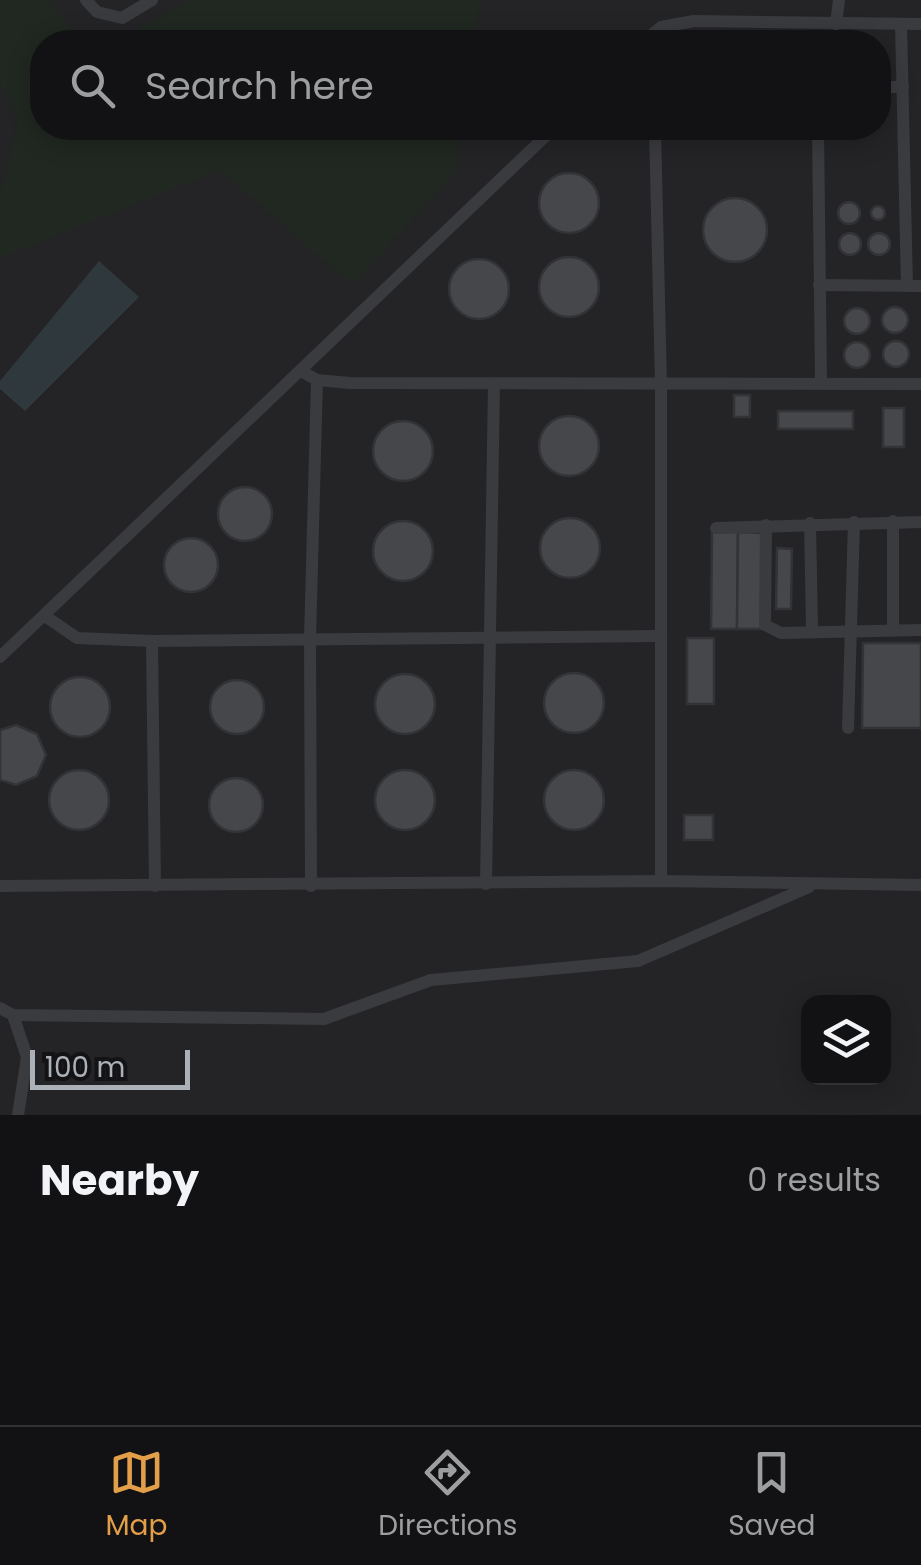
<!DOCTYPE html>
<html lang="en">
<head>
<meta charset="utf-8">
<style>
	:root { --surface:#121214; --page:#1b1b1d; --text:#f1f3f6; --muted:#9c9ea0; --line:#313234; --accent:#e29e48 }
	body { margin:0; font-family:Poppins,sans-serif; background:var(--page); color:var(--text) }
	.controls { position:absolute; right:30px; bottom:30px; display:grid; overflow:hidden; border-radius:20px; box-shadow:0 5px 25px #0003 }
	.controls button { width:90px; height:90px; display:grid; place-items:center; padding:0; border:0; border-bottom:2px solid var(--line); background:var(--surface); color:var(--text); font:50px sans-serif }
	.scale { position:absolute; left:30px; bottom:25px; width:160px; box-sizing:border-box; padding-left:10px; border:5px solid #acb1b8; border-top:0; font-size:28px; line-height:35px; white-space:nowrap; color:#acb1b8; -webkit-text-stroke:8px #131315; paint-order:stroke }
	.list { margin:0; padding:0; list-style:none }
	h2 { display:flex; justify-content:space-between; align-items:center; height:130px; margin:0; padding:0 40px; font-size:42px }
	h2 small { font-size:32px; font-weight:400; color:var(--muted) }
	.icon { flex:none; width:55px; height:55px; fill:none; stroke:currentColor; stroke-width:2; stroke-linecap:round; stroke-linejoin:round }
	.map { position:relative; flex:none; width:921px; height:1115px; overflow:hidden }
	.search { position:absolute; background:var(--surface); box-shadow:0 5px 25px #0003; left:30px; right:30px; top:30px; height:110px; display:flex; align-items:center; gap:25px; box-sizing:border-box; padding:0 35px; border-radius:40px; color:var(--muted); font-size:38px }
	.sheet { height:310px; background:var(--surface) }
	nav { display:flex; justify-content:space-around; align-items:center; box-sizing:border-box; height:140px; border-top:2px solid var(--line); background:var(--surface); font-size:28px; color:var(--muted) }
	nav a { display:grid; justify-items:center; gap:5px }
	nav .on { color:var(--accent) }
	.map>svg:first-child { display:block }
</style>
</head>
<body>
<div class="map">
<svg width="921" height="1115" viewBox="0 0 921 1115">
	<rect width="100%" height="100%" fill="#18181a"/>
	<path fill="#242427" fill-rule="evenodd" d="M0 0H921V1115H0ZM42 42H878V128H42ZM808 1002H884V1078H808Z"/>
	<g fill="#202821">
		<polygon points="0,0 48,0 83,42 42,42 42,128 462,128 455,174 352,285 220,170 0,258 0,194 19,119 0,85"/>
		<polygon points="190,0 480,0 474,42 113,42"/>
	</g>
	<polygon fill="#2f383d" points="99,261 139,297 25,411 0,389 0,381"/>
	<g fill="#45474a" stroke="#323336" stroke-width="2.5">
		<circle cx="569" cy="203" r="30"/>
		<circle cx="735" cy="230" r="32"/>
		<circle cx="849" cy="213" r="11"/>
		<circle cx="878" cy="213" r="7"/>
		<circle cx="879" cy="244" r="11"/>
		<circle cx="850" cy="244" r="11"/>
		<circle cx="569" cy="287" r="30"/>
		<circle cx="479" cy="289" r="30"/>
		<circle cx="895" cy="320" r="13"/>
		<circle cx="857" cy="321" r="13"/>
		<circle cx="896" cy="354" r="13"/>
		<circle cx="857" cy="355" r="13"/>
		<rect x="734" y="395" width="16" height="22"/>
		<rect x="883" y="408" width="21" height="39"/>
		<rect x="778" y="411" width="75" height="18"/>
		<circle cx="569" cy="446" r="30"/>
		<circle cx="403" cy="451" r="30"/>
		<circle cx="245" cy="514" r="27"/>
		<circle cx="570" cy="548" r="30"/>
		<circle cx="403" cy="551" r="30"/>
		<polygon points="712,532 738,532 737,629 711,629"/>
		<polygon points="738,532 763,533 762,629 737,629"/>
		<circle cx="191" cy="565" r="27"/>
		<polygon points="777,548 792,549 791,609 776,609"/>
		<rect x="687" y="638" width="27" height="66"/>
		<polygon points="863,643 921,643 921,728 862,728"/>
		<circle cx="574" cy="703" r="30"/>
		<circle cx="405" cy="704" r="30"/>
		<circle cx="80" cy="707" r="30"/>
		<circle cx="237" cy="707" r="27"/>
		<polygon points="16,725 37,734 46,755 37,776 16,785 0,780 0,730"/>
		<circle cx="574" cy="800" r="30"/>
		<circle cx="79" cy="800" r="30"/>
		<circle cx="405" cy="800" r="30"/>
		<circle cx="236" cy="805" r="27"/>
		<rect x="684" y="815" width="29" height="25"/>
	</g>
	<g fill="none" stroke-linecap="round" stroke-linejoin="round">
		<g stroke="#3a3b3f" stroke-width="12">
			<polyline points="86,0 97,12 122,18 152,0"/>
			<polyline points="836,24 839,0"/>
			<polyline points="901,24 907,286"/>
			<polyline points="643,42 661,27 694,21 921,24"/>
			<polyline points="878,87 903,87"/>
			<polyline points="655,128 661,384 661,881"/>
			<polyline points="818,128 821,382"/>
			<polyline points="819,285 921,286"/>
			<polyline points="301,371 317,380 350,383 921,384"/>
			<polyline points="893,521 893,629"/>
			<polyline points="810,523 812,629"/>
			<polyline points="766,525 765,625 781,633 921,630"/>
			<polyline points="716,528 921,522"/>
			<polyline points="45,616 77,638 152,641 659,636"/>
			<polyline points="152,641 155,886"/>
			<polyline points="0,657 554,128"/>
			<polyline points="848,728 854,522"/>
			<polyline points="486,884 494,384"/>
			<polyline points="0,886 661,881 921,885"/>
			<polyline points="311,886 310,639 317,380"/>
			<polyline points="0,1008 13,1015 324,1019 431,980 638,961 809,887"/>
			<polyline points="13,1015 27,1057 18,1115"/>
		</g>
	</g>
</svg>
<div class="controls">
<button><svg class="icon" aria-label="layers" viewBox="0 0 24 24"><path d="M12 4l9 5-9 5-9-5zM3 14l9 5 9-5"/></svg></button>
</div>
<div class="scale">100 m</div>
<div class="search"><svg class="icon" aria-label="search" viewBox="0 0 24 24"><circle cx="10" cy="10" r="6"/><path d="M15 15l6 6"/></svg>Search here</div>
</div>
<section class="sheet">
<h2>Nearby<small>0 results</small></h2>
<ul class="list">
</ul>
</section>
<nav>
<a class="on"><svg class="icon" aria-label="map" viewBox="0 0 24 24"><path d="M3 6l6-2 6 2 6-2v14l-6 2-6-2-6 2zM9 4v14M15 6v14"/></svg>Map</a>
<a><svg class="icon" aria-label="directions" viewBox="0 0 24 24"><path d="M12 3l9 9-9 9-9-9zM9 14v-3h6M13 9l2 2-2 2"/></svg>Directions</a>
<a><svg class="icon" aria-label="saved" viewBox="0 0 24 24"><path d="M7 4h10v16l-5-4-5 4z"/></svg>Saved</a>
</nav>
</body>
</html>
